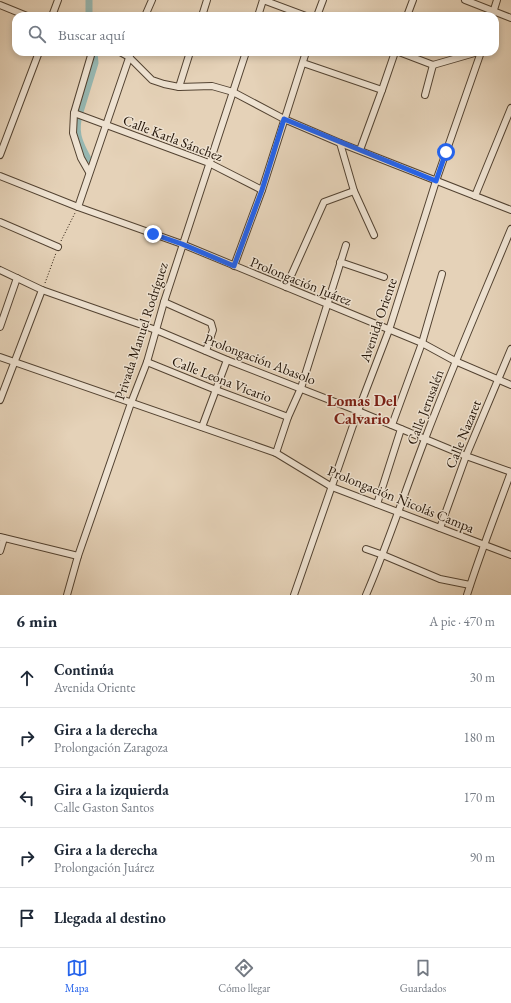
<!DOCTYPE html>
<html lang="es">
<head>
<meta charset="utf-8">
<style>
	:root { --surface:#fff; --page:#f6f6f7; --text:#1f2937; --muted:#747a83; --line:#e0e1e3; --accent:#2563eb }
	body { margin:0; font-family:"EB Garamond",serif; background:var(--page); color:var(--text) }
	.stop { position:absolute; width:12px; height:12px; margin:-9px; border:3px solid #2563eb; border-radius:50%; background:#fff }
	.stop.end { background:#2563eb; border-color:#fff; box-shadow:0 1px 4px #0008 }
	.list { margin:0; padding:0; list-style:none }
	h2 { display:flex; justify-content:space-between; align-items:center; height:52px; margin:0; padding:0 16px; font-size:17px }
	h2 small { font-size:13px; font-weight:400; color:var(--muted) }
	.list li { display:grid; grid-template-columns:26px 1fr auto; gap:12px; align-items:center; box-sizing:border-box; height:60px; padding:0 16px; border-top:1px solid var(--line) }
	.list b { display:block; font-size:15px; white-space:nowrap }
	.list p { margin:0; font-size:13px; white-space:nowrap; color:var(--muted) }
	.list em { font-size:13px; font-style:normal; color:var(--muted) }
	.icon { flex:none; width:22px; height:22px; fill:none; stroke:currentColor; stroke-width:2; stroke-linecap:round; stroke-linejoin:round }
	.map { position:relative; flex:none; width:511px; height:595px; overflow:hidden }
	.search { position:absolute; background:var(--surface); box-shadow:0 2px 6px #0003; left:12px; right:12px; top:12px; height:44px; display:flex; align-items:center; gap:10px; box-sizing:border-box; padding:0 14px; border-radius:12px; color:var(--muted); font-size:15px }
	.sheet { height:352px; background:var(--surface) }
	nav { display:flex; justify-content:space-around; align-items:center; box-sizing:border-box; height:56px; border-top:1px solid var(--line); background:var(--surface); font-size:11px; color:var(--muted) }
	nav a { display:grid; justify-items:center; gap:2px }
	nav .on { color:var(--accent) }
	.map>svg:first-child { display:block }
</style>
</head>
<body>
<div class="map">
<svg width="511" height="595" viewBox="0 0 511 595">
	<rect width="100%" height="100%" fill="#e5d2b8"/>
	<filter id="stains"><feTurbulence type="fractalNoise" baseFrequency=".005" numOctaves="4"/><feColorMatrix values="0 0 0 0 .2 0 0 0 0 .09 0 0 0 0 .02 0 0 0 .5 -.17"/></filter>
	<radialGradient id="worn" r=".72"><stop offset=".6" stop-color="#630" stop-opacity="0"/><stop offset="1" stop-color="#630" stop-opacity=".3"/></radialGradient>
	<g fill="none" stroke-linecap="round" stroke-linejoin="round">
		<g stroke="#96b7b1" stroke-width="7">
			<polyline points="89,0 89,16"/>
			<polyline points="80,112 95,63 94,52"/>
			<path d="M78 120C75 135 81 146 88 159"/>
		</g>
		<defs>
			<g id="street">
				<polyline points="263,0 306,16"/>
				<polyline points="465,0 511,18"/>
				<polyline points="0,5 27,16"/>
				<polyline points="52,16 58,0"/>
				<polyline points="145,16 152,0"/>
				<polyline points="202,16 207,0"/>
				<polyline points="258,16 263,0"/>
				<polyline points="317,16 323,0"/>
				<polyline points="407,16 413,0"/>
				<polyline points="492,16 497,0"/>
				<polyline points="120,52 129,57 152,80 164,84 179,87 212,86 233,92 284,119 340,143 511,210"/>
				<polyline points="399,52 433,65 478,52"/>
				<polyline points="303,63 382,90"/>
				<polyline points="179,87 190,52"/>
				<polyline points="425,95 433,65"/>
				<polyline points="74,113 209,163 262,190"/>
				<polyline points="340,143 354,191 374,235"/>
				<polyline points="360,150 382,90 395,52"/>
				<polyline points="0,155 39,52"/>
				<polyline points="89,172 81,158 73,133 74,113 92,52"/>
				<polyline points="0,176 78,207 182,244 422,343 455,361 511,385"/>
				<polyline points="475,196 511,108"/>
				<polyline points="78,207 131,52"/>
				<polyline points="0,222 58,247"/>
				<polyline points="340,262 384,277"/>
				<polyline points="234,266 262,190 306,52"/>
				<polyline points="0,270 42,290 156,330 227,360 358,411 466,456 511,472"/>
				<polyline points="286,287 324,202 354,191"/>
				<polyline points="164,302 211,323 213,330 206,351"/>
				<polyline points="0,327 17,278"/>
				<polyline points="0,357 276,453 332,487 511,555"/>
				<polyline points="147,362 216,390 288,417"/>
				<polyline points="0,400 42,290"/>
				<polyline points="392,425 422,343 442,274"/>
				<polyline points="202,427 227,360"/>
				<polyline points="276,453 288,417 301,388 346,245"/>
				<polyline points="377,504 401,429"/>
				<polyline points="440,528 466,456 511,349"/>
				<polyline points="0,537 78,556"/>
				<polyline points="366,549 383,555 440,579 470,585"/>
				<polyline points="0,551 4,538"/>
				<polyline points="67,595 78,556 131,403 147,362 164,302 246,52"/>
				<polyline points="294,595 358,411 389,330 436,181 481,52"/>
				<path d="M366 595C388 544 405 491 425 439 452 368 482 299 511 229"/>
				<path d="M467 595C480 554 496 513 511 472"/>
			</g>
		</defs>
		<use href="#street" stroke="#534332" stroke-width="8"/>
		<g stroke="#221306" stroke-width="1" stroke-dasharray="1 2" stroke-linecap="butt">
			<polyline points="61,241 75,213"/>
			<polyline points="45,283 56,253"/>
		</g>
		<use href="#street" stroke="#eee2d1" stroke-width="6"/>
	</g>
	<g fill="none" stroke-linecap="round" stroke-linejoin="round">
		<polyline stroke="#2563eb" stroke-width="5" points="153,234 182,244 234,266 262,190 284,119 436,181 446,152"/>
	</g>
	<g text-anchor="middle" stroke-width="3" stroke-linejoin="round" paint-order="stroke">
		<g font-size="14" fill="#221306" stroke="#eee2d1">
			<text transform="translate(173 138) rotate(21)" y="5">Calle Karla Sánchez</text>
			<text transform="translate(301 281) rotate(22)" y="5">Prolongación Juárez</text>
			<text transform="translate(378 320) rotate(-71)" y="5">Avenida Oriente</text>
			<text transform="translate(141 331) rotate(-72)" y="5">Privada Manuel Rodríguez</text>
			<text transform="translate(260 359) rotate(21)" y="5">Prolongación Abasolo</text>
			<text transform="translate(222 379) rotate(21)" y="5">Calle Leona Vicario</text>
			<text transform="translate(425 407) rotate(-69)" y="5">Calle Jerusalén</text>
			<text transform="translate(463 434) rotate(-68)" y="5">Calle Nazaret</text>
			<text transform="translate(401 499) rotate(22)" y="5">Prolongación Nicolás Campa</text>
		</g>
		<g font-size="16" font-weight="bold" fill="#7a1f14" stroke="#eee2d1">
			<text x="362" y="406">Lomas Del<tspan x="362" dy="18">Calvario</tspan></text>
		</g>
	</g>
	<rect width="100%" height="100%" filter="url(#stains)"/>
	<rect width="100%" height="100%" fill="url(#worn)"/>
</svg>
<div class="stop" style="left:446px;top:152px"></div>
<div class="stop end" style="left:153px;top:234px"></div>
<div class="search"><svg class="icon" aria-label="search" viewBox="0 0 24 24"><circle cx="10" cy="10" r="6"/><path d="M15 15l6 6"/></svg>Buscar aquí</div>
</div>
<section class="sheet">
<h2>6 min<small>A pie · 470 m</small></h2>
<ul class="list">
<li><svg class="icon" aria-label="ahead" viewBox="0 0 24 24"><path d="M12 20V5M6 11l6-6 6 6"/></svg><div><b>Continúa</b><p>Avenida Oriente</p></div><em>30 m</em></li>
<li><svg class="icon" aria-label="right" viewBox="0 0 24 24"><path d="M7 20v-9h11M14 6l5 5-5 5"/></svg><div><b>Gira a la derecha</b><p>Prolongación Zaragoza</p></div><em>180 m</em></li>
<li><svg class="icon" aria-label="left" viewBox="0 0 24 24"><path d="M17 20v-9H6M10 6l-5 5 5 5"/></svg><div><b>Gira a la izquierda</b><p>Calle Gaston Santos</p></div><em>170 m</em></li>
<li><svg class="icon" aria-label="right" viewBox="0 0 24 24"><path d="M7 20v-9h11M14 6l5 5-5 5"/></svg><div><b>Gira a la derecha</b><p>Prolongación Juárez</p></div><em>90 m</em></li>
<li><svg class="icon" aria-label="arrive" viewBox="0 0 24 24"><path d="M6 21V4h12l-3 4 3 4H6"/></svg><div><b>Llegada al destino</b></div></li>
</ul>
</section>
<nav>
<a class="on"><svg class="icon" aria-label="map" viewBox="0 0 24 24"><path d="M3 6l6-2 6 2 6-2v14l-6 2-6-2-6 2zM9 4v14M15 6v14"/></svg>Mapa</a>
<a><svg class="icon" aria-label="directions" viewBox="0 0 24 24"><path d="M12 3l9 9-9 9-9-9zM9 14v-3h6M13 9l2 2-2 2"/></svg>Cómo llegar</a>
<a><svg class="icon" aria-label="saved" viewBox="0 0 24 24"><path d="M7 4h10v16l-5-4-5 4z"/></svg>Guardados</a>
</nav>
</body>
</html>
